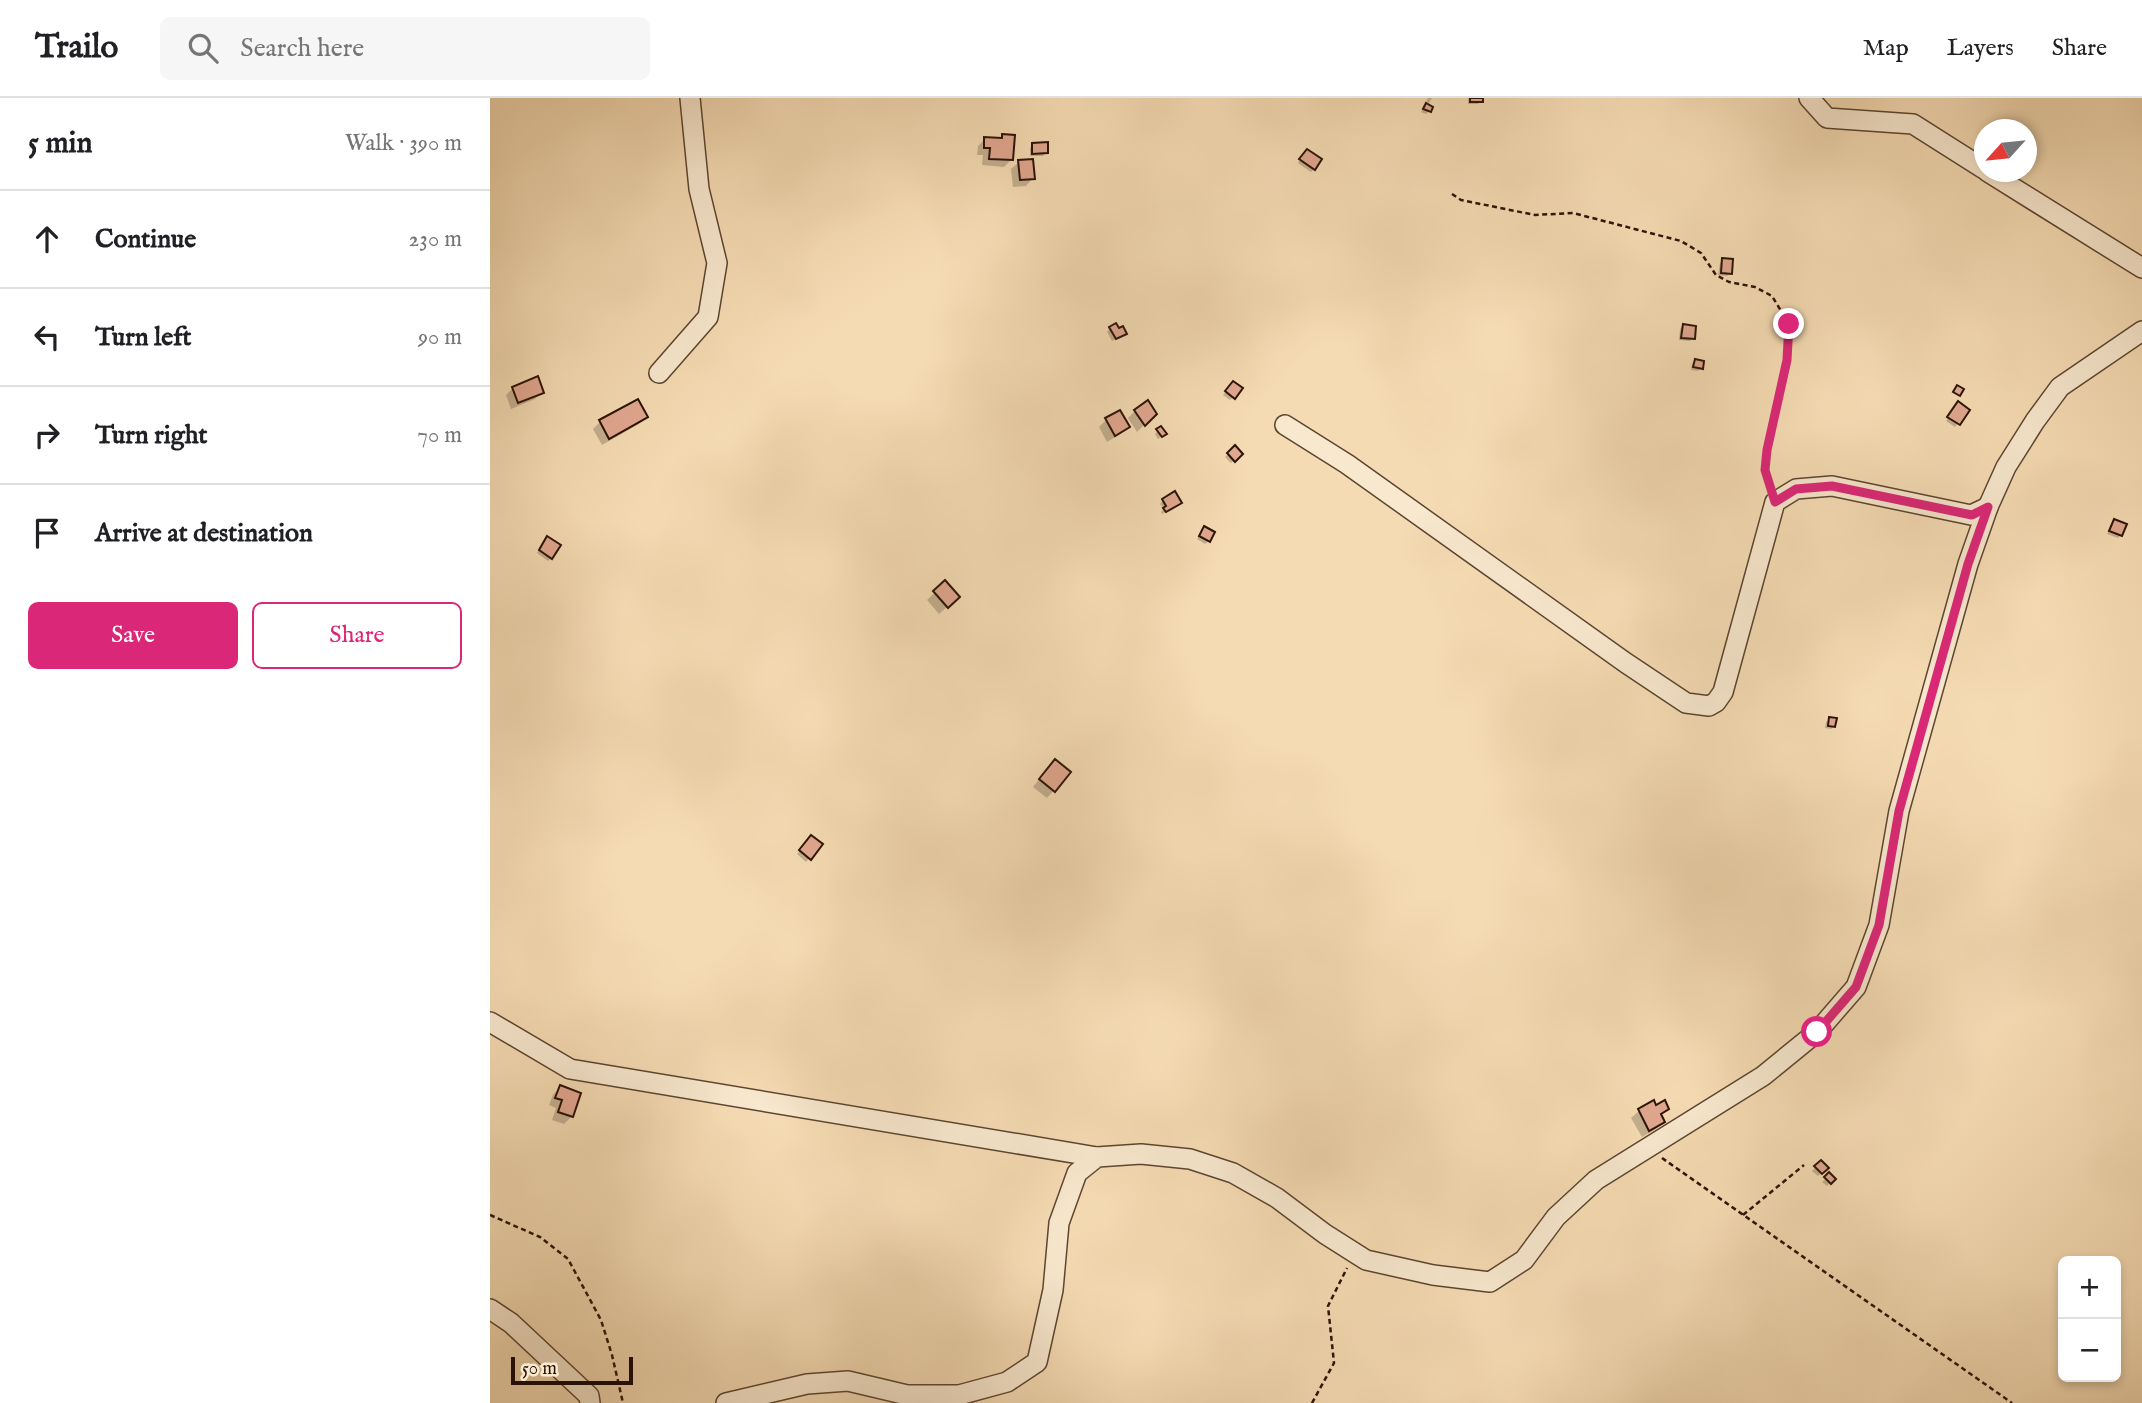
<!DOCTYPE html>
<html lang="en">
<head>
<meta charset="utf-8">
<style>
	:root { --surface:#fff; --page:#f6f6f6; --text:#202124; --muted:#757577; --line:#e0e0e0; --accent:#db2777 }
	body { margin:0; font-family:"IM FELL English",serif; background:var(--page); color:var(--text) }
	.controls { position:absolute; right:21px; bottom:21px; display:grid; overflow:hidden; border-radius:10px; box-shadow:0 4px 10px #0003 }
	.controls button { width:63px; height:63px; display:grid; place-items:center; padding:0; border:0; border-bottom:2px solid var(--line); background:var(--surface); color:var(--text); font:35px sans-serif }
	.compass { position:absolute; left:1484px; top:21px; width:63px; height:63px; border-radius:50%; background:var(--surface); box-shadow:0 4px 10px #0003; rotate:243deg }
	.scale { position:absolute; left:21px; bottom:18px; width:122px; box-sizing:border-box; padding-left:7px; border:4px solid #2a1306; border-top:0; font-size:19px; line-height:24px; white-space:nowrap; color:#2a1306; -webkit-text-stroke:5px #f8e8ce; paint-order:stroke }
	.stop { position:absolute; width:21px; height:21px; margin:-16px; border:5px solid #db2777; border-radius:50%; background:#fff }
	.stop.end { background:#db2777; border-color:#fff; box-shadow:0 2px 7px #0008 }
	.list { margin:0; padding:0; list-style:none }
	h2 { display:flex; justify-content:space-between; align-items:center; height:91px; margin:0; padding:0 28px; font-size:30px }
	h2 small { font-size:23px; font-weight:400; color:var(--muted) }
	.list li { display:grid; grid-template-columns:46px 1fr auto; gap:21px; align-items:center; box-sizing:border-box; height:98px; padding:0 28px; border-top:2px solid var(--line) }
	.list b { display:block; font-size:26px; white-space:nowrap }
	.list em { font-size:23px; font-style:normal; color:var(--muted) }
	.actions { display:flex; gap:14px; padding:21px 28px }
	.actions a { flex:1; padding:16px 0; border:2px solid var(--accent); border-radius:10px; text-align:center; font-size:24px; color:var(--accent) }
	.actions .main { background:var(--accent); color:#fff }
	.icon { flex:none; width:38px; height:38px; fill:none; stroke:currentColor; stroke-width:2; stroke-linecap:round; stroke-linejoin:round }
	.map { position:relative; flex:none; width:1652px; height:1305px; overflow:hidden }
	header { display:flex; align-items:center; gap:42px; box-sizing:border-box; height:98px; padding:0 35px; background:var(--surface); border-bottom:2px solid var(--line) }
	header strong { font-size:33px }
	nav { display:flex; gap:38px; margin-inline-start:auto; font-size:24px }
	.search { width:490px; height:63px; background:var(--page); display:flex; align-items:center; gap:18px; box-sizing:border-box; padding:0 24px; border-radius:10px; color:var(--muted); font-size:26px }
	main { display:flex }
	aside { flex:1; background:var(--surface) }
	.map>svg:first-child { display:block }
</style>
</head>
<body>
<header>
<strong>Trailo</strong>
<div class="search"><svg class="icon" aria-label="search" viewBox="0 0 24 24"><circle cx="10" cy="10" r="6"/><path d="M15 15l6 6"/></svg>Search here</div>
<nav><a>Map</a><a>Layers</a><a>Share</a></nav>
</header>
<main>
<aside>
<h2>5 min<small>Walk · 390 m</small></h2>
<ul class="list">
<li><svg class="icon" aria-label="ahead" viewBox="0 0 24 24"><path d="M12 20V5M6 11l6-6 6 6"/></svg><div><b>Continue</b></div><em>230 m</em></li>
<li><svg class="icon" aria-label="left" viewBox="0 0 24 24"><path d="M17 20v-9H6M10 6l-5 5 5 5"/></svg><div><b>Turn left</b></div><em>90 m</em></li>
<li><svg class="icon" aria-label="right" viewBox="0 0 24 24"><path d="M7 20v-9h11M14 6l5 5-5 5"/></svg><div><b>Turn right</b></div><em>70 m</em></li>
<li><svg class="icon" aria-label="arrive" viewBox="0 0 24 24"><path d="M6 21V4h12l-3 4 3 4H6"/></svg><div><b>Arrive at destination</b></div></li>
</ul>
<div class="actions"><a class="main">Save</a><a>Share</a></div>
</aside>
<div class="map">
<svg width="1652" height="1305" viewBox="0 0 1652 1305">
	<rect width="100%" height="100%" fill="#f5dbb3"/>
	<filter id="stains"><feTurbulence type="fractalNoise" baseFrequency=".00286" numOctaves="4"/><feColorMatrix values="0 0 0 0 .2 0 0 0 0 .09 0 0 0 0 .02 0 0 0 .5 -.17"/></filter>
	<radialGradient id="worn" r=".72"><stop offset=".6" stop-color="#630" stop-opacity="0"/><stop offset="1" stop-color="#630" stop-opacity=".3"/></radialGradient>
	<g fill="#0003">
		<polygon points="938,0 942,0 937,8 939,13 936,16 931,14 937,6 935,6"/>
		<polygon points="978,0 991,0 991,3 988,6 978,6"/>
		<polygon points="512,38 522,61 514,69 492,67 493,57 487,57 488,48 495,41 509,41"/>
		<polygon points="543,47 556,54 553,58 540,58 540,50"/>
		<polygon points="814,56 824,71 821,74 808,65"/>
		<polygon points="529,64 543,80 536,88 523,89 521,71"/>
		<polygon points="1233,162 1240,175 1237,178 1228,177 1230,165"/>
		<polygon points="1193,228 1203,240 1200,243 1189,242 1190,231"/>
		<polygon points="620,230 632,238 622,243 617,234"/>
		<polygon points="1205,263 1211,270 1208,273 1201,272 1202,266"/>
		<polygon points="743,285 743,299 740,302 733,297"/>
		<polygon points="23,290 52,294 45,301 21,311 16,297"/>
		<polygon points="1465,309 1478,312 1465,329 1456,323"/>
		<polygon points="645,313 665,316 647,334 638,320"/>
		<polygon points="156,319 149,326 112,347 103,331 110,324"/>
		<polygon points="616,322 638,329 630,336 617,344 609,329"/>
		<polygon points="668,333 675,336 668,341 665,336"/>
		<polygon points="745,350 751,356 741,365 735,359"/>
		<polygon points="673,402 686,408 672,416 671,414 674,411 670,406"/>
		<polygon points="1624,423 1631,437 1628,440 1617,436"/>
		<polygon points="714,430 719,443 715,446 707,441"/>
		<polygon points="54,444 61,460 58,463 47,455"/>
		<polygon points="455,485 468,499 449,516 437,502"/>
		<polygon points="1339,621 1344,628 1341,631 1335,630 1336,624"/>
		<polygon points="558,670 564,692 557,700 543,689"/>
		<polygon points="318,742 319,760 316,764 307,756"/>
		<polygon points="70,989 82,1018 74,1026 62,1022 66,1010 59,1007 63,997"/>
		<polygon points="1163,1005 1166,1009 1177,1011 1170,1018 1173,1024 1166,1031 1152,1039 1141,1020 1149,1013"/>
		<polygon points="1331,1064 1337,1070 1328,1078 1322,1073"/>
		<polygon points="1339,1077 1343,1081 1337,1088 1332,1084"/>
	</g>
	<g fill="#e2a891" stroke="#2a1306" stroke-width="2">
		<rect x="980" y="0" width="13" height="4"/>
		<polygon points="936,5 943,9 941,14 933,11"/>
		<polygon points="512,36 525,37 523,62 499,61 500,50 494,50 494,39 512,40"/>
		<polygon points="558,44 558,55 542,56 542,45"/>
		<polygon points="817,51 832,61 825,72 809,61"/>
		<polygon points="543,61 545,81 530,82 528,62"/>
		<polygon points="1232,160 1243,161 1242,176 1231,175"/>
		<polygon points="626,225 629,230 633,228 637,236 626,241 619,229"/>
		<polygon points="1193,226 1206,228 1205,241 1191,240"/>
		<polygon points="1205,261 1214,263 1213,271 1203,269"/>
		<polygon points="48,278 54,295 28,305 22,289"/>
		<polygon points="743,283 753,290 745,301 735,293"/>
		<polygon points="1467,287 1474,291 1470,298 1463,294"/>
		<polygon points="148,301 158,319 119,341 109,322"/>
		<polygon points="658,302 667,316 655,328 644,312"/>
		<polygon points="1468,303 1480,312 1470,327 1457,319"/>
		<polygon points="630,312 640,329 625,338 615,320"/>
		<polygon points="671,328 677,336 672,339 666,331"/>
		<polygon points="745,347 753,356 745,364 737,355"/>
		<polygon points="685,393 692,405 676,414 673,410 676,408 672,401"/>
		<polygon points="1624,421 1637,426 1632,438 1619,433"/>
		<polygon points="714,428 725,434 720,444 709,438"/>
		<polygon points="57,438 71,447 62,461 49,452"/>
		<polygon points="455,482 470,499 458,510 443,493"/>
		<polygon points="1339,619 1347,620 1345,629 1338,628"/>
		<polygon points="565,661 581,674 565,694 549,681"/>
		<polygon points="321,737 333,746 321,762 309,752"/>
		<polygon points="70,987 91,995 83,1019 68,1014 72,1002 65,1000"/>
		<polygon points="1164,1002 1166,1007 1175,1002 1179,1011 1171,1016 1175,1024 1159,1033 1148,1011"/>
		<polygon points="1331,1062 1339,1070 1332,1076 1324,1068"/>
		<polygon points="1339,1074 1346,1081 1341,1086 1334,1079"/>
	</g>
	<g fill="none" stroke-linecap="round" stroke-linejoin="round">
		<defs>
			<g id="minor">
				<polyline points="1319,0 1337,20 1423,26 1494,71"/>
				<polyline points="1498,74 1652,170"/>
				<polyline points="169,275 218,219 227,165 209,91 200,0"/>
				<polyline points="795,327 857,366 1136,565 1196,605 1219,608 1226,604 1233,594 1285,404 1306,391 1342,388 1481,417 1498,409"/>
				<polyline points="0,924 80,971 607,1059"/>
				<polyline points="0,1211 21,1225 99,1298 100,1305"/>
				<polyline points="236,1305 317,1286 358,1283 417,1297 469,1297 517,1284 547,1264 563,1192 569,1125 587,1075 607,1059 651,1056 700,1061 743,1075 787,1100 835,1136 876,1162 943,1177 1000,1184 1034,1162 1066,1119 1106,1082 1273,978 1327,934 1366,889 1389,827 1409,713 1478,466 1498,409 1516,369 1545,323 1570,289 1652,233"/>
			</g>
		</defs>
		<use href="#minor" stroke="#5d4531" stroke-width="22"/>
		<g stroke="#2a1306" stroke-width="2.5" stroke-dasharray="5 3.5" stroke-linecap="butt">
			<polyline points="962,96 971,102 1045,117 1083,115 1191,143 1211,155 1226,177 1239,184 1265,189 1282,198 1299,226 1297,263 1277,352 1275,372 1280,388"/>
			<polyline points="1172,1060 1522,1305"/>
			<polyline points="0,1117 50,1139 78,1161 111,1222 122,1257 133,1305"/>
			<polyline points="1253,1117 1314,1067"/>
			<polyline points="822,1305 844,1265 838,1208 857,1170"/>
		</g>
		<use href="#minor" stroke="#f8e8ce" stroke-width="19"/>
	</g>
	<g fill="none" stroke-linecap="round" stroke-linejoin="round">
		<polyline stroke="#db2777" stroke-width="9" points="1299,226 1297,262 1277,352 1275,372 1285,404 1306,391 1342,388 1482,417 1498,409 1478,466 1409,713 1389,827 1366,889 1327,934"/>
	</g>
	<rect width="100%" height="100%" filter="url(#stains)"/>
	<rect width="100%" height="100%" fill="url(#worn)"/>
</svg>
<div class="controls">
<button>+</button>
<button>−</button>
</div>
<svg class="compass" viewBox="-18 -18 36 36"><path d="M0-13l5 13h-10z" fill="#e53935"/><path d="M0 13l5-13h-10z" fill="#757577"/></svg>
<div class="scale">50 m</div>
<div class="stop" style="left:1327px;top:934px"></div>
<div class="stop end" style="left:1299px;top:226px"></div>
</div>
</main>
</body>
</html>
